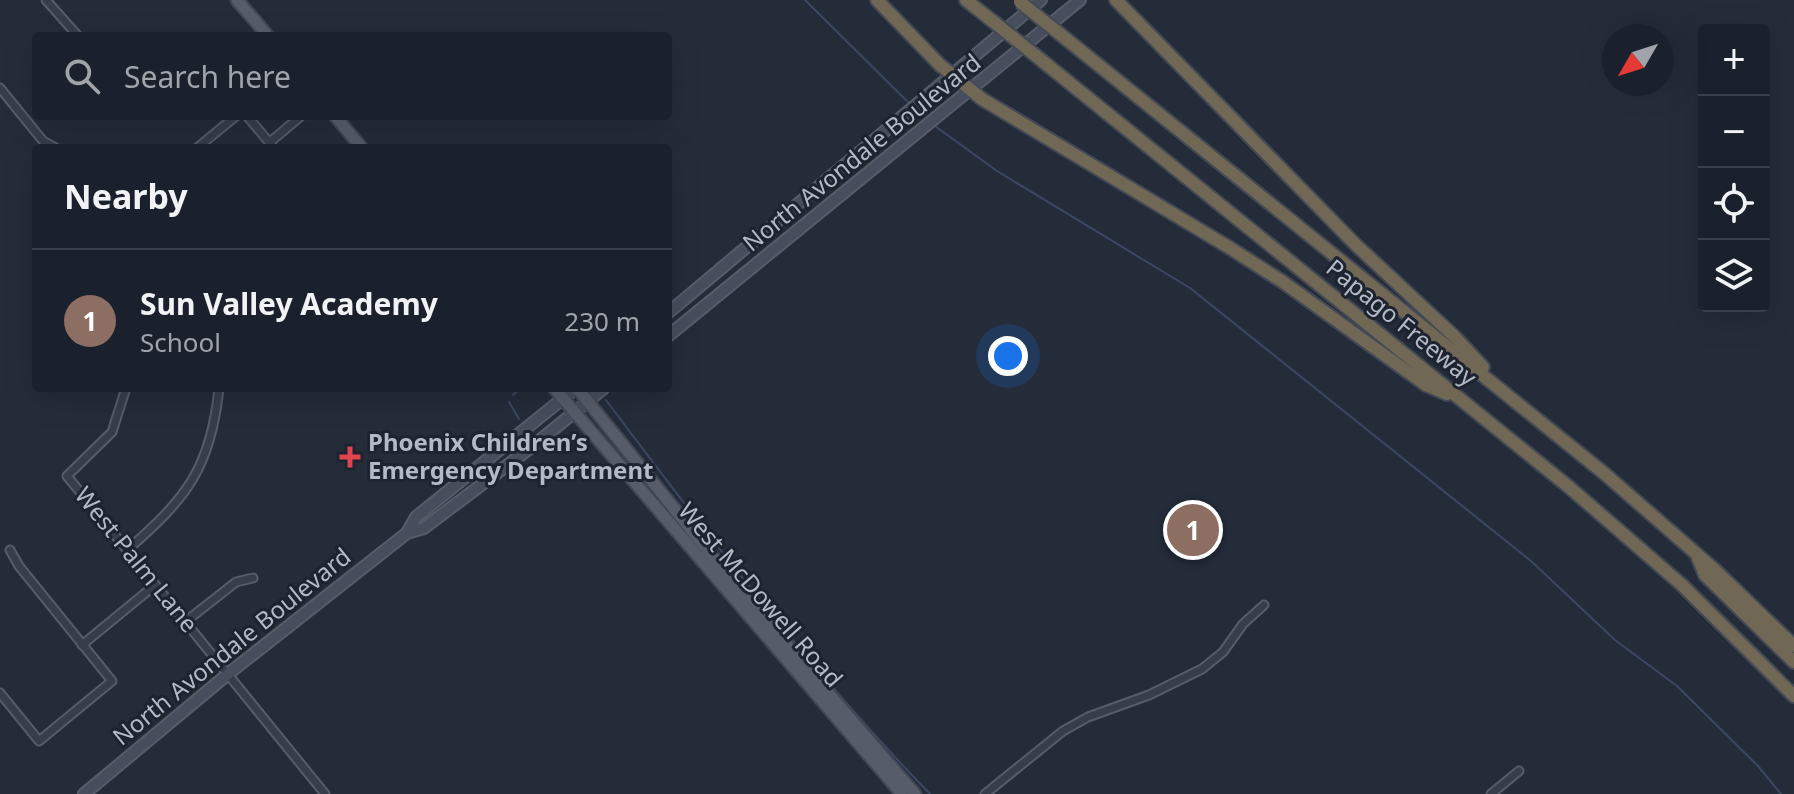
<!DOCTYPE html>
<html lang="en">
<head>
<meta charset="utf-8">
<style>
	:root { --surface:#1b212c; --page:#282e38; --text:#f1f3f6; --muted:#a0a3a9; --line:#393e48; --accent:#8c9099 }
	body { margin:0; font-family:"Noto Sans",sans-serif; background:var(--page); color:var(--text) }
	.controls { position:absolute; right:24px; top:24px; display:grid; overflow:hidden; border-radius:8px; box-shadow:0 8px 32px #0002 }
	.controls button { width:72px; height:72px; display:grid; place-items:center; padding:0; border:0; border-bottom:2px solid var(--line); background:var(--surface); color:var(--text); font:40px sans-serif }
	.compass { position:absolute; left:1602px; top:24px; width:72px; height:72px; border-radius:50%; background:var(--surface); box-shadow:0 8px 32px #0002; rotate:231deg }
	.you { position:absolute; left:1008px; top:356px; width:28px; height:28px; margin:-20px; border:6px solid #fff; border-radius:50%; background:#1a73e8; box-shadow:0 0 0 12px #1a73e833 }
	.badge { display:grid; place-items:center; width:52px; height:52px; border-radius:50%; background:var(--accent); color:#fff; font-size:26px; font-weight:700 }
	.pin { position:absolute; translate:-50% -50%; border:4px solid #fff; box-shadow:0 2px 8px #0006 }
	.list { margin:0; padding:0; list-style:none }
	h2 { display:flex; justify-content:space-between; align-items:center; height:104px; margin:0; padding:0 32px; font-size:34px }
	h2 small { font-size:26px; font-weight:400; color:var(--muted) }
	.list li { display:grid; grid-template-columns:52px 1fr auto; gap:24px; align-items:center; box-sizing:border-box; height:144px; padding:0 32px; border-top:2px solid var(--line) }
	.list b { display:block; font-size:30px; white-space:nowrap }
	.list p { margin:0; font-size:26px; white-space:nowrap; color:var(--muted) }
	.list em { font-size:26px; font-style:normal; color:var(--muted) }
	.icon { flex:none; width:44px; height:44px; fill:none; stroke:currentColor; stroke-width:2; stroke-linecap:round; stroke-linejoin:round }
	.map { position:relative; flex:none; width:1794px; height:794px; overflow:hidden }
	.search { position:absolute; background:var(--surface); box-shadow:0 8px 32px #0002; left:32px; top:32px; width:640px; height:88px; display:flex; align-items:center; gap:20px; box-sizing:border-box; padding:0 28px; border-radius:8px; color:var(--muted); font-size:30px }
	.panel { position:absolute; background:var(--surface); box-shadow:0 8px 32px #0002; left:32px; top:144px; width:640px; height:248px; border-radius:8px }
	.map>svg:first-child { display:block }
</style>
</head>
<body>
<div class="map">
<svg width="1794" height="794" viewBox="0 0 1794 794">
	<rect width="100%" height="100%" fill="#242c3a"/>
	<g fill="none" stroke-linecap="round" stroke-linejoin="round">
		<g stroke="#3a4862" stroke-width="2">
			<polyline points="805,0 909,103"/>
			<polyline points="917,110 927,119"/>
			<polyline points="935,126 997,171 1190,288 1531,561 1615,640 1677,686 1758,766 1781,794"/>
			<polyline points="513,395 521,388"/>
			<path d="M606 400C708 536 811 671 930 794"/>
			<polyline points="509,402 519,419"/>
		</g>
		<defs>
			<g id="street">
				<polyline points="46,0 78,36"/>
				<polyline points="0,88 43,141 56,148"/>
				<polyline points="247,116 274,148"/>
				<polyline points="270,142 301,116"/>
				<polyline points="197,148 236,116"/>
				<polyline points="126,388 112,432 67,476 325,794"/>
				<path d="M127 550C186 499 211 468 219 388"/>
				<polyline points="185,622 236,582 253,578"/>
				<polyline points="82,645 155,585"/>
				<polyline points="0,693 39,741 112,681 19,566 10,550"/>
				<polyline points="985,794 1063,731 1088,717 1149,695 1202,669 1223,652 1243,624 1264,605"/>
				<polyline points="1491,794 1519,771"/>
			</g>
			<g id="secondary">
				<polyline points="668,313 1041,0"/>
				<polyline points="668,336 1080,0"/>
				<polyline points="407,533 424,528 533,446 604,388"/>
				<polyline points="84,794 228,674 407,533 416,517 576,388"/>
			</g>
			<g id="primary">
				<polyline points="237,0 268,36"/>
				<polyline points="335,116 362,148"/>
				<polyline points="554,388 902,794"/>
				<polyline points="577,388 734,583 915,794"/>
			</g>
			<g id="highway">
				<polyline points="877,0 940,65 982,99 1230,248 1283,282 1426,385 1447,394"/>
				<polyline points="966,0 995,23"/>
				<polyline points="1116,0 1356,245 1455,337 1483,367"/>
				<polyline points="1060,34 1605,474 1715,570 1794,646"/>
				<polyline points="1035,55 1569,487 1682,585 1794,696"/>
				<polyline points="1698,558 1705,575 1794,662"/>
			</g>
		</defs>
		<use href="#street" stroke="#565c68" stroke-width="11"/>
		<use href="#secondary" stroke="#565c68" stroke-width="14"/>
		<use href="#primary" stroke="#414753" stroke-width="15"/>
		<use href="#highway" stroke="#434955" stroke-width="16"/>
		<use href="#street" stroke="#373e4a" stroke-width="7"/>
		<use href="#secondary" stroke="#464d5d" stroke-width="10"/>
		<use href="#primary" stroke="#565d6a" stroke-width="11"/>
		<use href="#highway" stroke="#706755" stroke-width="12"/>
		<defs>
			<g id="highway-bridge">
				<polyline points="1020,2 1060,34"/>
				<polyline points="995,23 1035,55"/>
			</g>
		</defs>
		<use href="#highway-bridge" stroke="#434955" stroke-width="16" stroke-linecap="butt"/>
		<use href="#highway-bridge" stroke="#706755" stroke-width="12"/>
	</g>
	<path fill="#e0444e" stroke="#1d232f" stroke-width="3" d="M346 445h8v8h8v8h-8v8h-8v-8h-8v-8h8z"/>
	<g text-anchor="middle" stroke-width="6" stroke-linejoin="round" paint-order="stroke">
		<g font-size="24" fill="#b3b9c6" stroke="#1d232f">
			<text transform="translate(862 153) rotate(-39)" y="8">North Avondale Boulevard</text>
			<text transform="translate(1401 323) rotate(39)" y="8">Papago Freeway</text>
			<text transform="translate(136 560) rotate(51)" y="8">West Palm Lane</text>
			<text transform="translate(760 595) rotate(49)" y="8">West McDowell Road</text>
			<text transform="translate(232 647) rotate(-39)" y="8">North Avondale Boulevard</text>
		</g>
		<g font-size="24" font-weight="bold" fill="#b3b9c6" stroke="#1d232f" text-anchor="start">
			<text x="368" y="451">Phoenix Children’s<tspan x="368" dy="28">Emergency Department</tspan></text>
		</g>
	</g>
</svg>
<div class="controls">
<button>+</button>
<button>−</button>
<button><svg class="icon" aria-label="locate" viewBox="0 0 24 24"><circle cx="12" cy="12" r="6"/><path d="M12 2v4M12 18v4M2 12h4M18 12h4"/></svg></button>
<button><svg class="icon" aria-label="layers" viewBox="0 0 24 24"><path d="M12 4l9 5-9 5-9-5zM3 14l9 5 9-5"/></svg></button>
</div>
<svg class="compass" viewBox="-18 -18 36 36"><path d="M0-13l5 13h-10z" fill="#e53935"/><path d="M0 13l5-13h-10z" fill="#a0a3a9"/></svg>
<div class="you"></div>
<div class="pin badge" style="left:1193px;top:530px;background:#8d6e63">1</div>
<div class="search"><svg class="icon" aria-label="search" viewBox="0 0 24 24"><circle cx="10" cy="10" r="6"/><path d="M15 15l6 6"/></svg>Search here</div>
<section class="panel">
<h2>Nearby<small></small></h2>
<ul class="list">
<li><span class="badge" style="background:#8d6e63">1</span><div><b>Sun Valley Academy</b><p>School</p></div><em>230 m</em></li>
</ul>
</section>
</div>
</body>
</html>
